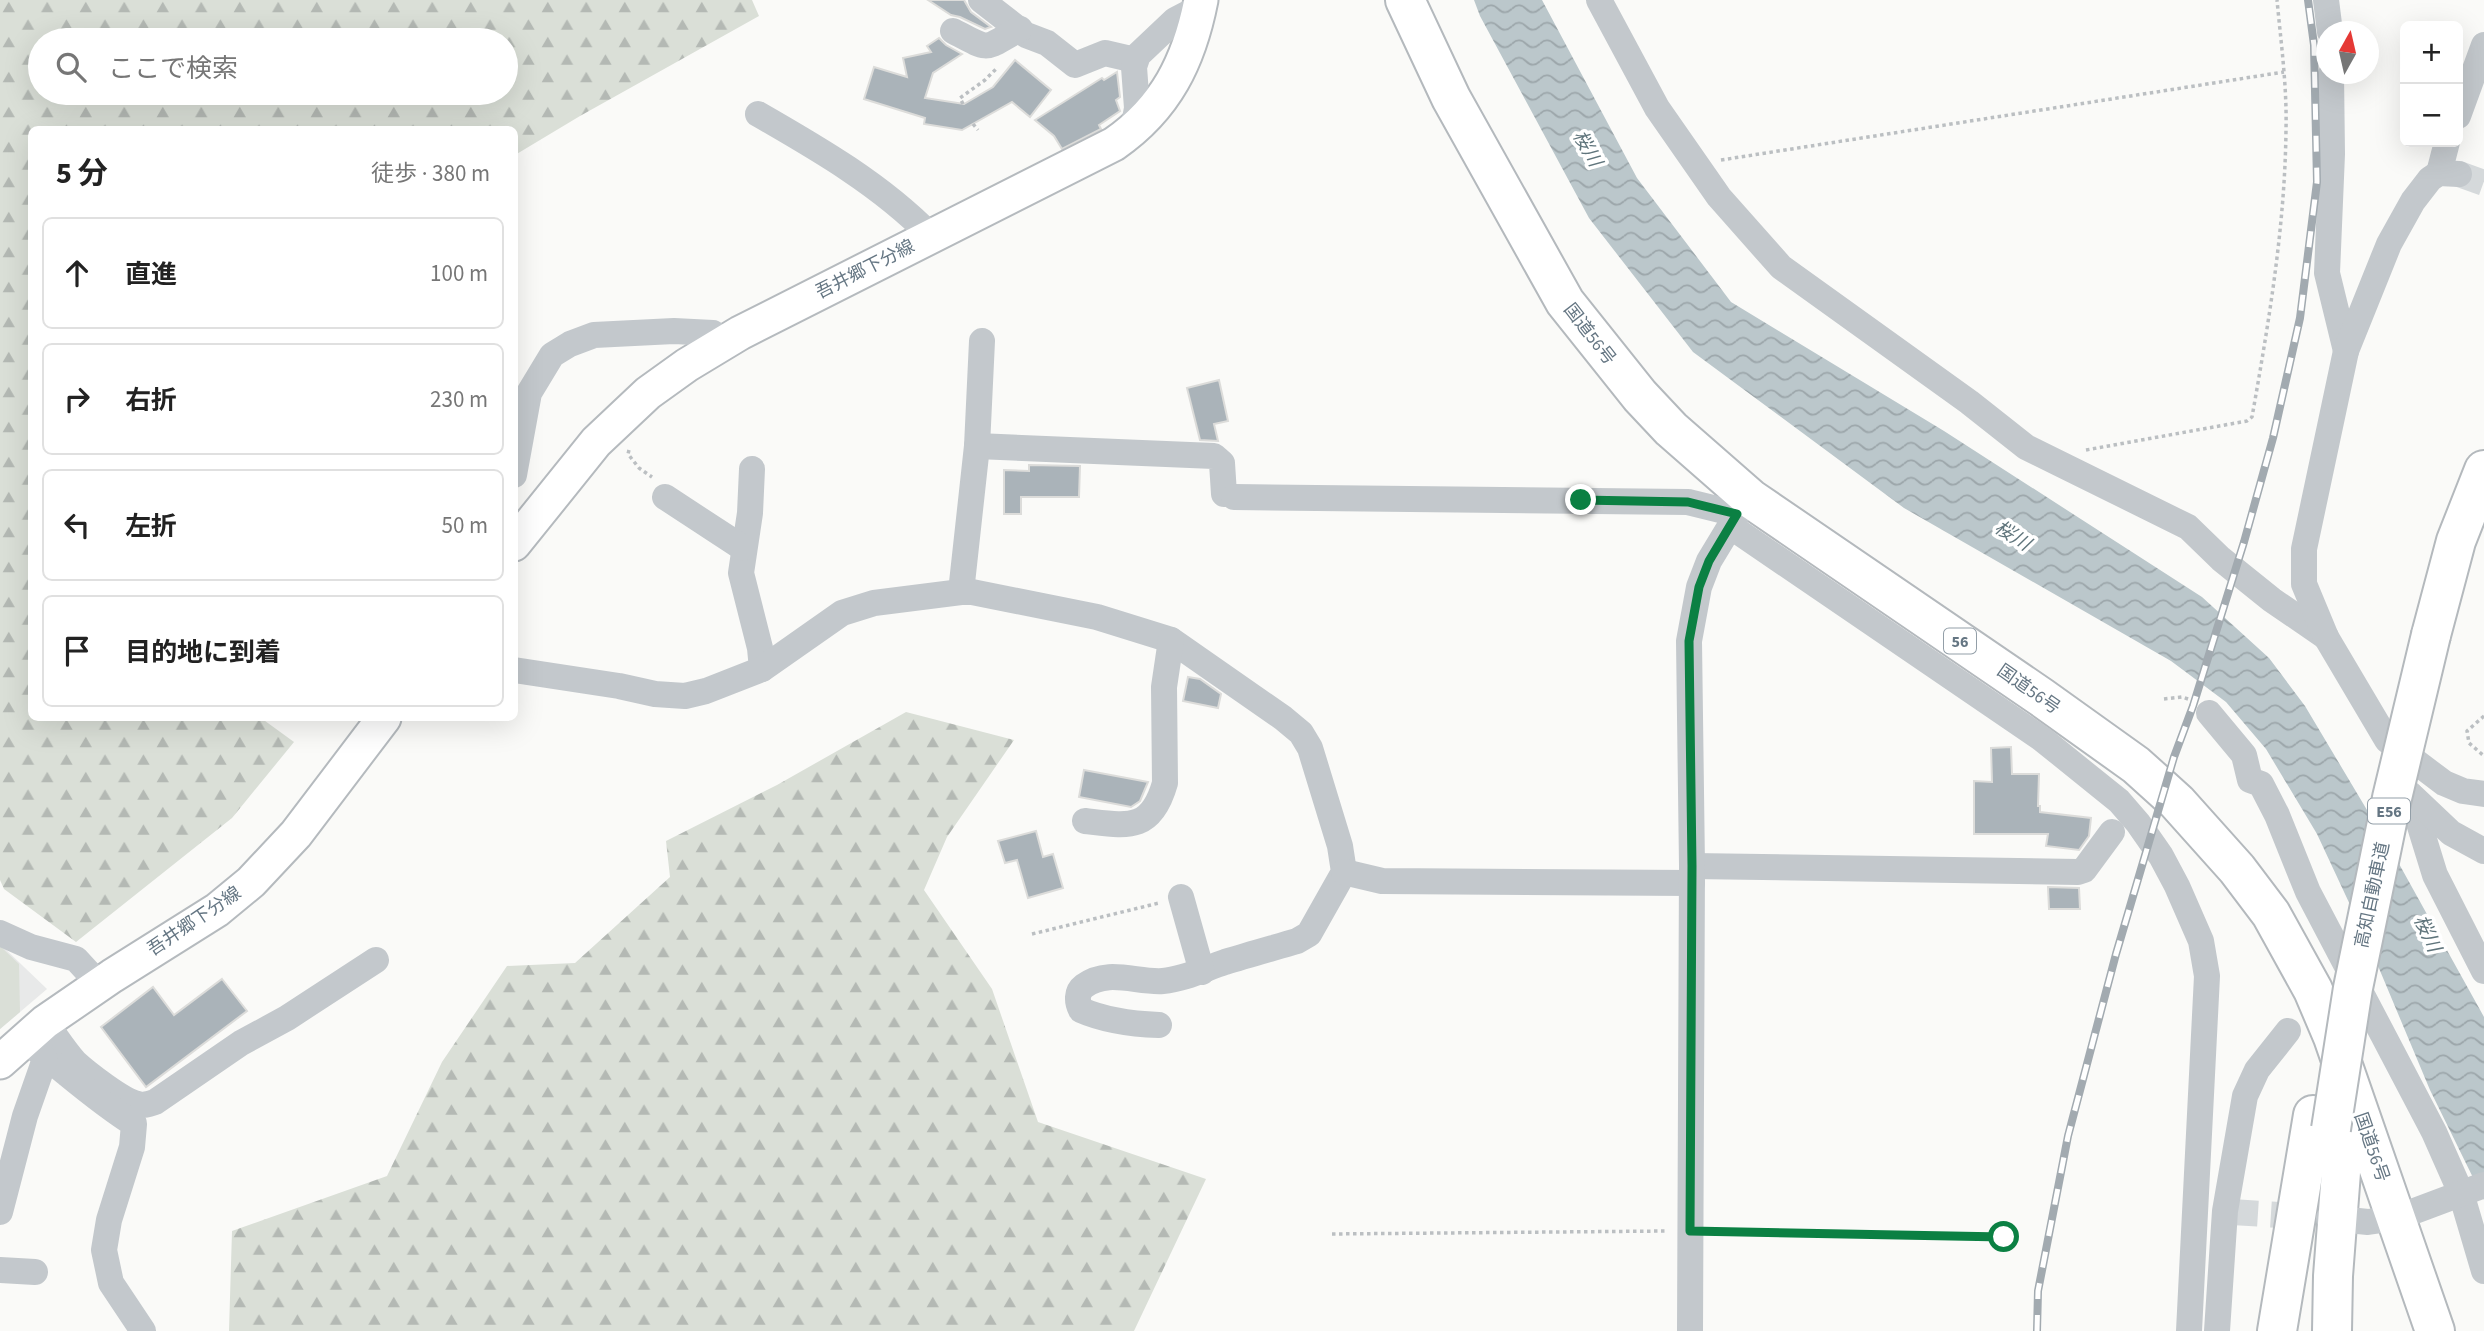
<!DOCTYPE html>
<html lang="ja">
<head>
<meta charset="utf-8">
<style>
	:root { --surface:#fff; --page:#f2f2f2; --text:#222; --muted:#767676; --line:#e0e0e0 }
	body { margin:0; font-family:"Source Sans 3","Noto Sans JP",sans-serif; background:var(--page); color:var(--text) }
	.controls { position:absolute; right:21px; top:21px; display:grid; overflow:hidden; border-radius:10px; box-shadow:0 7px 28px #0002 }
	.controls button { width:63px; height:63px; display:grid; place-items:center; padding:0; border:0; border-bottom:2px solid var(--line); background:var(--surface); color:var(--text); font:35px sans-serif }
	.compass { position:absolute; left:2316px; top:21px; width:63px; height:63px; border-radius:50%; background:var(--surface); box-shadow:0 7px 28px #0002; rotate:8deg }
	.stop { position:absolute; width:21px; height:21px; margin:-16px; border:5px solid #0b8043; border-radius:50%; background:#fff }
	.stop.end { background:#0b8043; border-color:#fff; box-shadow:0 2px 7px #0008 }
	.list { margin:0; padding:0; list-style:none }
	h2 { display:flex; justify-content:space-between; align-items:center; height:91px; margin:0; padding:0 28px; font-size:30px }
	h2 small { font-size:23px; font-weight:400; color:var(--muted) }
	.list li { display:grid; grid-template-columns:46px 1fr auto; gap:21px; align-items:center; box-sizing:border-box; height:112px; margin:0 14px 14px; padding:0 14px; border:2px solid var(--line); border-radius:10px }
	.list b { display:block; font-size:26px; white-space:nowrap }
	.list em { font-size:23px; font-style:normal; color:var(--muted) }
	.icon { flex:none; width:38px; height:38px; fill:none; stroke:currentColor; stroke-width:2; stroke-linecap:round; stroke-linejoin:round }
	.map { position:relative; flex:none; width:2484px; height:1331px; overflow:hidden }
	.search { position:absolute; background:var(--surface); box-shadow:0 7px 28px #0002; left:28px; top:28px; width:490px; height:77px; display:flex; align-items:center; gap:18px; box-sizing:border-box; padding:0 24px; border-radius:38px; color:var(--muted); font-size:26px }
	.panel { position:absolute; background:var(--surface); box-shadow:0 7px 28px #0002; left:28px; top:126px; width:490px; height:595px; border-radius:10px }
	.map>svg:first-child { display:block }
</style>
</head>
<body>
<div class="map">
<svg width="2484" height="1331" viewBox="0 0 2484 1331">
	<defs>
		<pattern id="forest-firs" width="22" height="20" patternUnits="userSpaceOnUse" patternTransform="scale(1.75)"><rect width="22" height="20" fill="#dadfd7"/><path d="M5 1l3.5 6h-7zM16 11l3.5 6h-7z" fill="#b4b9b4"/></pattern>
		<pattern id="water-waves" width="16" height="10" patternUnits="userSpaceOnUse" patternTransform="scale(1.75)"><rect width="16" height="10" fill="#bbc7cb"/><path d="M0 5q4-4 8 0t8 0" fill="none" stroke="#9ca6aa"/></pattern>
	</defs>
	<rect width="100%" height="100%" fill="#fafaf8"/>
	<polygon fill="#e8e9e9" points="0,944 47,989 0,1029"/>
	<g fill="url(#forest-firs)" fill-rule="evenodd">
		<path d="M0 0H752L759 16 580 116 515 155 514 130H32V718H261L294 742 232 818 76 942 4 889 0 880ZM506 40V93H40V40Z"/>
		<polygon points="906,712 1014,740 947,837 924,890 992,989 1038,1122 1206,1179 1134,1331 229,1331 232,1231 387,1176 442,1062 507,966 575,963 670,877 666,841 777,785"/>
	</g>
	<polygon fill="#dadfd7" points="0,946 19,964 20,1012 0,1029"/>
	<polygon fill="url(#water-waves)" points="1474,0 1542,0 1637,178 1731,302 1944,431 2202,597 2269,658 2305,706 2398,862 2484,1017 2484,1200 2430,1090 2373,954 2317,834 2266,749 2226,702 2171,661 1904,508 1693,352 1589,218 1480,16"/>
	<g fill="#aab3b9" stroke="#dcdcda" stroke-width="2">
		<polygon points="928,0 964,0 971,12 991,27 985,29 960,17 951,15"/>
		<polygon points="939,38 946,45 962,54 933,73 925,98 964,104 993,87 1015,60 1051,90 1030,117 1012,102 962,130 924,124 925,118 864,99 874,67 907,77 903,58 931,52 927,46"/>
		<polygon points="1117,72 1120,97 1116,100 1120,111 1099,125 1101,129 1062,149 1054,136 1035,120 1102,78 1104,80"/>
		<polygon points="1219,380 1228,421 1214,424 1218,441 1200,440 1187,388"/>
		<polygon points="1029,465 1080,466 1079,497 1021,497 1021,514 1004,514 1004,470 1029,471"/>
		<polygon points="1188,677 1200,679 1221,694 1218,708 1183,701"/>
		<polygon points="2011,747 2012,774 2039,774 2038,806 2040,806 2040,812 2091,818 2089,836 2079,850 2046,846 2048,834 1974,834 1974,781 1992,782 1991,748"/>
		<polygon points="1084,770 1148,782 1140,801 1131,807 1079,797"/>
		<polygon points="1036,831 1043,857 1053,854 1063,888 1028,898 1017,860 1005,863 998,841"/>
		<polygon points="2048,887 2079,888 2080,909 2049,909"/>
		<polygon points="222,979 247,1011 146,1087 101,1027 153,987 174,1015"/>
	</g>
	<g fill="none" stroke-linecap="round" stroke-linejoin="round">
		<g stroke="#d5d9db" stroke-width="26" stroke-dasharray="26 13" stroke-linecap="butt">
			<polyline points="2459,174 2484,183"/>
			<polyline points="2232,1212 2311,1217"/>
		</g>
		<defs>
			<g id="major">
				<path d="M514 544 596 442 648 393 687 365 740 333 1114 144C1166 108 1189 61 1201 0"/>
				<polyline points="0,1062 45,1022 112,976 217,910 251,882 296,834 384,718"/>
			</g>
			<g id="highway">
				<polyline points="1405,0 1451,98 1565,302 1640,396 1671,429 1751,499 2041,697 2136,765 2177,802 2237,869 2271,914 2313,990 2333,1037 2435,1331"/>
				<polyline points="2431,635 2456,541 2484,470"/>
				<polyline points="2277,1331 2313,1115"/>
				<polyline points="2332,1331 2333,1276 2345,1120"/>
			</g>
		</defs>
		<use href="#major" stroke="#b5babe" stroke-width="37"/>
		<use href="#highway" stroke="#b4b9bd" stroke-width="42"/>
		<g stroke="#bbbfc2" stroke-width="3.5" stroke-dasharray="3.5 3.5" stroke-linecap="butt">
			<polyline points="963,104 960,98 985,80 997,68"/>
			<polyline points="973,124 978,130"/>
			<polyline points="1721,160 2284,72"/>
			<polyline points="629,450 628,454 639,468 652,477"/>
			<path d="M2086 450 2247 421 2252 417C2269 321 2285 226 2286 129 2287 86 2281 43 2277 0"/>
			<polyline points="2164,699 2182,697 2191,700"/>
			<polyline points="2484,716 2467,731 2469,743 2484,756"/>
			<polyline points="1032,934 1159,903"/>
			<polyline points="1712,1231 2004,1237"/>
			<polyline points="1332,1234 1666,1231"/>
		</g>
		<g stroke="#c3c8cc" stroke-width="26">
			<polyline points="981,0 1026,35 1047,43 1075,65 1105,53 1135,60"/>
			<polyline points="1599,0 1657,108 1719,197 1781,267 1969,402 2026,447 2188,527 2221,559 2272,600 2326,637"/>
			<polyline points="2326,0 2330,32"/>
			<path d="M953 31C993 52 982 49 1020 29"/>
			<polyline points="2331,74 2332,154 2327,273 2346,351"/>
			<path d="M758 114C819 149 881 185 930 235"/>
			<polyline points="2458,116 2484,45"/>
			<polyline points="1133,130 1137,108 1134,67 1138,55 1175,20 1200,7"/>
			<polyline points="2439,173 2447,142"/>
			<polyline points="2459,174 2439,173 2430,179 2413,201 2389,244 2346,351 2304,549 2304,584 2326,637 2387,740 2444,783 2463,791 2484,794"/>
			<polyline points="977,446 1214,456 1222,463 1224,494"/>
			<polyline points="752,469 750,513 741,573 760,648 762,669"/>
			<polyline points="514,475 529,393 552,355 570,344 594,335 674,331 713,333 722,343"/>
			<polyline points="665,497 743,548"/>
			<polyline points="1234,497 1688,502 1737,514"/>
			<polyline points="1730,526 2042,739 2119,801 2138,823 2161,856 2177,886 2201,941 2207,976 2189,1331"/>
			<polyline points="961,592 977,446 982,341"/>
			<path d="M514 670 619 686 655 694 685 696 706 691 762 669 842 613 874 603 961 592H972L1097 617 1171 640 1283 718 1301 733 1310 748 1340 846 1344 872 1309 934 1297 941C1273 948 1248 955 1225 962 1204 969 1185 979 1163 981 1137 983 1108 968 1084 986 1076 992 1077 1002 1081 1010 1106 1021 1132 1024 1159 1025"/>
			<polyline points="2209,713 2244,755 2250,780 2261,784 2277,815 2308,892 2434,1132 2461,1193 2484,1271"/>
			<polyline points="2410,794 2435,875 2484,971"/>
			<polyline points="2413,797 2451,833 2484,851"/>
			<path d="M1085 821C1128 826 1151 832 1165 783L1164 687 1171 640"/>
			<polyline points="1692,866 2078,872 2084,870 2112,832"/>
			<polyline points="1344,872 1382,881 1692,883"/>
			<polyline points="1181,897 1202,972"/>
			<polyline points="0,933 31,947 76,959 99,984"/>
			<path d="M45 1022C55 1035 64 1050 75 1062 87 1073 123 1101 138 1104 144 1106 149 1104 155 1102L241 1043 287 1018 376 960"/>
			<path d="M24 1038C38 1052 53 1062 67 1074 89 1092 110 1109 134 1124L132 1147 109 1220 104 1250 111 1283 143 1331"/>
			<polyline points="0,1212 25,1116 45,1059"/>
			<polyline points="2329,1218 2368,1222 2396,1218 2484,1185"/>
			<polyline points="0,1270 35,1272"/>
			<polyline points="1690,1331 1692,866 1689,641 1699,587 1709,561 1738,513"/>
			<polyline points="2217,1331 2225,1211 2245,1096 2257,1070 2288,1031"/>
		</g>
		<use href="#major" stroke="#fff" stroke-width="33"/>
		<use href="#highway" stroke="#fff" stroke-width="38"/>
		<defs>
			<polyline id="rail" points="2037,1331 2038,1291 2068,1136 2116,954 2174,757 2193,706 2244,542 2273,438 2300,318 2317,182 2314,45 2308,0"/>
		</defs>
		<use href="#rail" stroke="#a2aab0" stroke-width="8"/>
		<use href="#rail" stroke="#fff" stroke-width="5" stroke-dasharray="16" stroke-linecap="butt"/>
		<defs>
			<polyline id="highway-bridge" points="2331,1129 2353,988 2392,798 2431,635"/>
		</defs>
		<use href="#highway-bridge" stroke="#b4b9bd" stroke-width="42" stroke-linecap="butt"/>
		<use href="#highway-bridge" stroke="#fff" stroke-width="38"/>
	</g>
	<g fill="none" stroke-linecap="round" stroke-linejoin="round">
		<polyline stroke="#0b8043" stroke-width="9" points="1581,500 1688,502 1737,514 1709,561 1699,587 1689,641 1692,866 1690,1231 2004,1237"/>
	</g>
	<g text-anchor="middle" stroke-width="7" stroke-linejoin="round" paint-order="stroke">
		<g fill="#fff" stroke="#939fa8" stroke-width="2">
			<rect x="1944" y="628.5" width="32" height="25" rx="5"/>
			<rect x="2368" y="798.5" width="42" height="25" rx="5"/>
		</g>
		<g font-size="16" font-weight="bold" fill="#657683">
			<text x="1960" y="647">56</text>
			<text x="2389" y="817">E56</text>
		</g>
		<g font-size="18" fill="#657683" stroke="#fff">
			<text transform="translate(865 269) rotate(-27)" y="6">吾井郷下分線</text>
			<text transform="translate(1590 334) rotate(52)" y="6">国道56号</text>
			<text transform="translate(2029 689) rotate(35)" y="6">国道56号</text>
			<text transform="translate(2372 895) rotate(-78)" y="6">高知自動車道</text>
			<text transform="translate(194 921) rotate(-34)" y="6">吾井郷下分線</text>
			<text transform="translate(2372 1147) rotate(71)" y="6">国道56号</text>
		</g>
		<g font-size="19" font-style="italic" fill="#60757c" stroke="#fff">
			<text transform="translate(1588 148) rotate(60)" y="7">桜川</text>
			<text transform="translate(2013 535) rotate(32)" y="7">桜川</text>
			<text transform="translate(2428 933) rotate(65)" y="7">桜川</text>
		</g>
	</g>
</svg>
<div class="controls">
<button>+</button>
<button>−</button>
</div>
<svg class="compass" viewBox="-18 -18 36 36"><path d="M0-13l5 13h-10z" fill="#e53935"/><path d="M0 13l5-13h-10z" fill="#767676"/></svg>
<div class="stop" style="left:2004px;top:1237px"></div>
<div class="stop end" style="left:1581px;top:500px"></div>
<div class="search"><svg class="icon" aria-label="search" viewBox="0 0 24 24"><circle cx="10" cy="10" r="6"/><path d="M15 15l6 6"/></svg>ここで検索</div>
<section class="panel">
<h2>5 分<small>徒歩 · 380 m</small></h2>
<ul class="list">
<li><svg class="icon" aria-label="ahead" viewBox="0 0 24 24"><path d="M12 20V5M6 11l6-6 6 6"/></svg><div><b>直進</b></div><em>100 m</em></li>
<li><svg class="icon" aria-label="right" viewBox="0 0 24 24"><path d="M7 20v-9h11M14 6l5 5-5 5"/></svg><div><b>右折</b></div><em>230 m</em></li>
<li><svg class="icon" aria-label="left" viewBox="0 0 24 24"><path d="M17 20v-9H6M10 6l-5 5 5 5"/></svg><div><b>左折</b></div><em>50 m</em></li>
<li><svg class="icon" aria-label="arrive" viewBox="0 0 24 24"><path d="M6 21V4h12l-3 4 3 4H6"/></svg><div><b>目的地に到着</b></div></li>
</ul>
</section>
</div>
</body>
</html>
